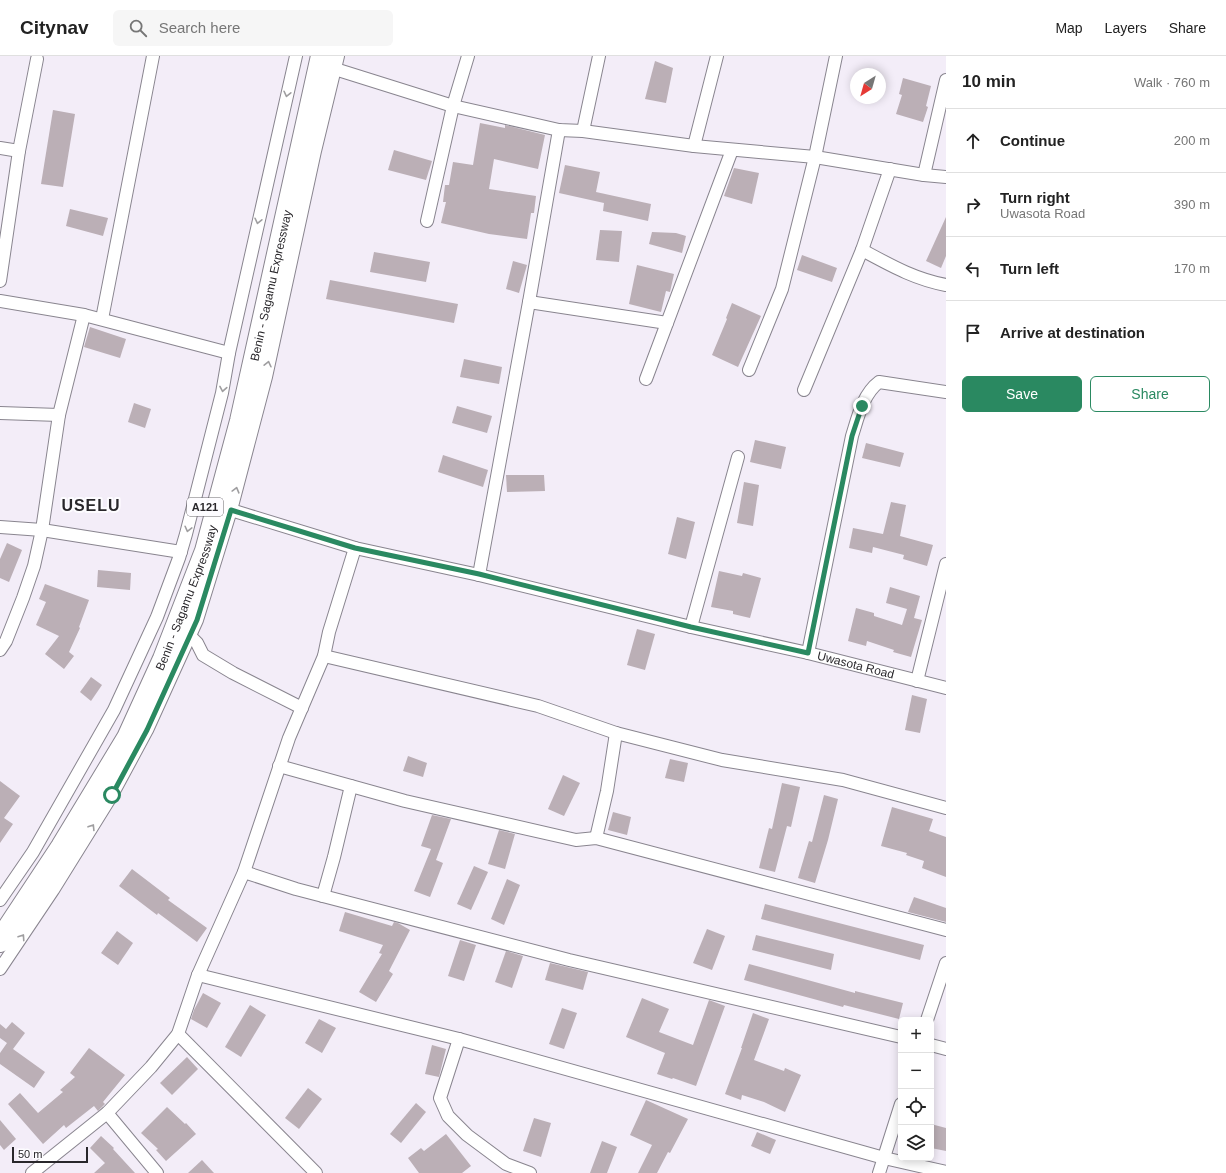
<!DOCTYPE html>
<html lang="en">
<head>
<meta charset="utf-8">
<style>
	:root { --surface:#fff; --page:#f6f6f6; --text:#222; --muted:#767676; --line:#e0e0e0; --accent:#2a8961 }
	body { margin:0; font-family:Arial,sans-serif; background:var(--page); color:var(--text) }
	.controls { position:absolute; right:12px; bottom:12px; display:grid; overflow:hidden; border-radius:6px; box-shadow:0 2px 10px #0003 }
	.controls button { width:36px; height:36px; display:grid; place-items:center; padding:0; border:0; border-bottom:1px solid var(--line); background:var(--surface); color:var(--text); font:20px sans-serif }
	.compass { position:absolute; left:850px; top:12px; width:36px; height:36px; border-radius:50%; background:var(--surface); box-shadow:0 2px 10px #0003; rotate:217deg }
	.scale { position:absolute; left:12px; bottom:10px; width:76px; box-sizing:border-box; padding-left:4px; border:2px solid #29272b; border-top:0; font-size:11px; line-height:14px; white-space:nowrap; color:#29272b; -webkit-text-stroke:3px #fdfcff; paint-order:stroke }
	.stop { position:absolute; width:12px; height:12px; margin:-9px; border:3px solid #2a8961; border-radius:50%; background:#fff }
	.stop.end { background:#2a8961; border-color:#fff; box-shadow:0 1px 4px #0008 }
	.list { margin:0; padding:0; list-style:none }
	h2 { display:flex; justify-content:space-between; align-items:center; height:52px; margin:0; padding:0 16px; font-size:17px }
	h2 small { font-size:13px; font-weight:400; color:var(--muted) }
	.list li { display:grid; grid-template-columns:26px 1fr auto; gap:12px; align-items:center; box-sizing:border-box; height:64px; padding:0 16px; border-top:1px solid var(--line) }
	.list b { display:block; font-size:15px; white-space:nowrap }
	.list p { margin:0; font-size:13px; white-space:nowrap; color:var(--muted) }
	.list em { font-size:13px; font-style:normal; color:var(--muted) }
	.actions { display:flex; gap:8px; padding:12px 16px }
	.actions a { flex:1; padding:9px 0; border:1px solid var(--accent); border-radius:6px; text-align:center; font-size:14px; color:var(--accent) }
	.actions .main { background:var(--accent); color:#fff }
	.icon { flex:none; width:22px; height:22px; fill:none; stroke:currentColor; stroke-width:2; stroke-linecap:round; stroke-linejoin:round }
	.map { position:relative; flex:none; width:946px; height:1117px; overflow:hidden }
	header { display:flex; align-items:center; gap:24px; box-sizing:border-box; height:56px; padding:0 20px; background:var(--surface); border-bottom:1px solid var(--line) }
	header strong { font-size:19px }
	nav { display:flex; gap:22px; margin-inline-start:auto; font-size:14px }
	.search { width:280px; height:36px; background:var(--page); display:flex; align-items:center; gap:10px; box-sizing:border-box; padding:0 14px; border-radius:6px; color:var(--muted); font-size:15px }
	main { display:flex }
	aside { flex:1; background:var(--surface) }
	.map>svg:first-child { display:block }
</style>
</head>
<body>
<header>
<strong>Citynav</strong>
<div class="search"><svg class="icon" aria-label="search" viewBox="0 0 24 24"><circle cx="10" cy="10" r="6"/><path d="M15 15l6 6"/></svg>Search here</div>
<nav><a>Map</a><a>Layers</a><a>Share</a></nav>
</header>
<main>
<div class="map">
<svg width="946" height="1117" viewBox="0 0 946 1117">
	<rect width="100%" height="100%" fill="#f3edf8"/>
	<g fill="#bbafb6">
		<polygon points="655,5 673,12 666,47 645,43"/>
		<polygon points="903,22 931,30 926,50 928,51 923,66 896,58 902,39 899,38"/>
		<polygon points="53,54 75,58 63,131 41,128"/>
		<polygon points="480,67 505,72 505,69 545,79 538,113 494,103 489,133 536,140 534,157 531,157 527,183 489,178 441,167 446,146 443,146 445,129 449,129 453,106 473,109"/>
		<polygon points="394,94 432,105 426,124 388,114"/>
		<polygon points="565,109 600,116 596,136 651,148 648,165 603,155 604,147 559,137"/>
		<polygon points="734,112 759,117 752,148 724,140"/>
		<polygon points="70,153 108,162 103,180 66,170"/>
		<polygon points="946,161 946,200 941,212 926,205"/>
		<polygon points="600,174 622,175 619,206 596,204"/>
		<polygon points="652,176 676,177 686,180 682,197 649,188"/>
		<polygon points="374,196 430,206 426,226 370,216"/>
		<polygon points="802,199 837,212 832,226 797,214"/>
		<polygon points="513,205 527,209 519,237 506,233"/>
		<polygon points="637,209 674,218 670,236 666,235 661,256 629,248"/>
		<polygon points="330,224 458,248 454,267 326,243"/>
		<polygon points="732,247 761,260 738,311 712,299 727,263 726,262"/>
		<polygon points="90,271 126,283 120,302 84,291"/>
		<polygon points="464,303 502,311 499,328 460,321"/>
		<polygon points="134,347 151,353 145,372 128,366"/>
		<polygon points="457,350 492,360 487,377 452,367"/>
		<polygon points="755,384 786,391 781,413 750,406"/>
		<polygon points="866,387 904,397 900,411 862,402"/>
		<polygon points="443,399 488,414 483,431 438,416"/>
		<polygon points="506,419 544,419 545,435 507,436"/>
		<polygon points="744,426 759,429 753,470 737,467"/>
		<polygon points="891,446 906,449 900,480 933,489 927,510 903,503 904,499 873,491 872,497 849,492 853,472 883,478"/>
		<polygon points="677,461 695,466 686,503 668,498"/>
		<polygon points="7,487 22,494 9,526 0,522 0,503"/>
		<polygon points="98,514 131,517 130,534 97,531"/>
		<polygon points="719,515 742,520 743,517 761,522 750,562 733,558 733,555 711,551"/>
		<polygon points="45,528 89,544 79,571 80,572 69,596 74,600 64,613 45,598 59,580 36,569 46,546 39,543"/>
		<polygon points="890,531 920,540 914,562 922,564 911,601 893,596 894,594 867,585 866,590 848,585 856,552 874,557 874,560 902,569 907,553 886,547"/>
		<polygon points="637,573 655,578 645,614 627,609"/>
		<polygon points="91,621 102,629 91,645 80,636"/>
		<polygon points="912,639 927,643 920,677 905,674"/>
		<polygon points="408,700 427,707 423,721 403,715"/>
		<polygon points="670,703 688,707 684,726 665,722"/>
		<polygon points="563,719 580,727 564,760 548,753"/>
		<polygon points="0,725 20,740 4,762 13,768 0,787"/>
		<polygon points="782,727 800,731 791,771 787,770 775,816 759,812 769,772 772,773"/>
		<polygon points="824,739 838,743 828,784 815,827 798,822 809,785 812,786"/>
		<polygon points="892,751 933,763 929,775 946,781 946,821 922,812 924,805 906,799 907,797 881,790"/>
		<polygon points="613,756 631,761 627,779 608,774"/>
		<polygon points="432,759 451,763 436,804 443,807 430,841 414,835 431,793 421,790"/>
		<polygon points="499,774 515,778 505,813 488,808"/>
		<polygon points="474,810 488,816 471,854 457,848"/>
		<polygon points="132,813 170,842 168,844 207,872 197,886 158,857 157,859 119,830"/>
		<polygon points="507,823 520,829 504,869 491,863"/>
		<polygon points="914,841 946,852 946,866 908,856"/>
		<polygon points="765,848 924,889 920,904 761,863"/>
		<polygon points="345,856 392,870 394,866 398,867 410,874 389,915 393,918 376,946 359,936 382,898 379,897 383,889 339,875"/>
		<polygon points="707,873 725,880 712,914 693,907"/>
		<polygon points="117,875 133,887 118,909 101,897"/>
		<polygon points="756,879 834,898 831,914 752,894"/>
		<polygon points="460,884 476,889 464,925 448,920"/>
		<polygon points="506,895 523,900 512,932 495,926"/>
		<polygon points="550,907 588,916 583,934 545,924"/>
		<polygon points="749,908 855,937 855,935 903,947 899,963 844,949 843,951 744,924"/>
		<polygon points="203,937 221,947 207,972 191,963 194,954"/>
		<polygon points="642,942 669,953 659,976 693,989 709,944 725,950 696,1030 673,1022 672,1023 657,1018 665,997 626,981"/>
		<polygon points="250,949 266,959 241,1001 225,991"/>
		<polygon points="562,952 577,957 564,993 549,988"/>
		<polygon points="753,957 769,963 754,1004 784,1015 785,1012 801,1019 785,1056 764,1046 742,1039 741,1044 725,1038 742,992 741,992"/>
		<polygon points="319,963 336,972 322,997 305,987"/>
		<polygon points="12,966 25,977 13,993 45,1016 34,1032 0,1008 0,997 7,987 0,982 0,968 6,973"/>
		<polygon points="432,989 446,993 439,1021 425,1018"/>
		<polygon points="89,992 125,1019 103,1046 105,1048 98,1055 94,1050 66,1072 64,1069 43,1088 8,1048 20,1037 38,1057 63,1036 60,1034 75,1021 70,1017"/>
		<polygon points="187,1001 198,1013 172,1039 160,1027"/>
		<polygon points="308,1032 322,1043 299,1073 285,1062"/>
		<polygon points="646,1044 688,1063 670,1097 668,1096 657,1117 638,1117 652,1089 630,1079"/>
		<polygon points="416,1047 426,1056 401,1087 390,1078"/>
		<polygon points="167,1051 185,1068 186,1067 196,1078 166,1105 156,1094 158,1093 141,1077"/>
		<polygon points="534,1062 551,1067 541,1101 523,1095"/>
		<polygon points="0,1064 16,1083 4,1094 0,1089"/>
		<polygon points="931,1068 946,1072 946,1095 931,1092"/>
		<polygon points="757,1076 776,1084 770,1098 751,1090"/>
		<polygon points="446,1078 471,1110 462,1117 419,1117 408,1102 421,1092 424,1095"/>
		<polygon points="101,1080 114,1092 113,1093 135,1117 94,1117 105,1107 90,1092"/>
		<polygon points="602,1085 617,1091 607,1117 590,1117"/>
		<polygon points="202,1104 214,1117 188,1117"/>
	</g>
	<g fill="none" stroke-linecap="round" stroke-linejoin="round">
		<defs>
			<g id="street">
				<polyline points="335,13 453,50 559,74 583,75 694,90 815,101 924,119 946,121"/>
				<polyline points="583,75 599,0"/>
				<polyline points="694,90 717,0"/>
				<polyline points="0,92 19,95"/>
				<polyline points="924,119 946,24"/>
				<polyline points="427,165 453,50 468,0"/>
				<path d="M862 194C890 209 914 223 946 229"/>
				<polyline points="0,225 19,95 37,3"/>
				<polyline points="0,245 84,259 229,297"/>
				<polyline points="529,246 667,267"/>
				<polyline points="102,263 153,0"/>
				<polyline points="749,314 782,233 815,101 836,0"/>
				<polyline points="646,323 732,94"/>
				<polyline points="804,334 862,194 890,113"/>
				<polyline points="0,357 59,359"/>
				<path id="s1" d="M231 454 355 492 479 519 691 571 808 597 946 632"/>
				<polyline points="0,471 42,474 181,496"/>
				<polyline points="479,519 529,246 559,74"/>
				<polyline points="691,571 738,401"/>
				<polyline points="190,580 197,587 203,599 233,617 302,652"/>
				<polyline points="0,594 6,585 23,542 34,510 42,474 59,359 84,259"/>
				<path d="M808 597 852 380C858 361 863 338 879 326L946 336"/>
				<polyline points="324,600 538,650 616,677 722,704 843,724 946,752"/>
				<polyline points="917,625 946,508"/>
				<polyline points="279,710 405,745 576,784 596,782 946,874"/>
				<polyline points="596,782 607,735 616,677"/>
				<polyline points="244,816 296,833 569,904 901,981"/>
				<polyline points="323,840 334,801 351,730"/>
				<polyline points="0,844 33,796 114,654 157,561 179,502 186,478 222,337 229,297 296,0"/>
				<polyline points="0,913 53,834 112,739 147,674 197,564 231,454 266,321 315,95 338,0"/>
				<polyline points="198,919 459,983 884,1102 946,1116"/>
				<polyline points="927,964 946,907"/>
				<polyline points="178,978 316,1117"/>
				<polyline points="459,983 440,1042 448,1060 467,1079 506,1108 530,1117"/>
				<polyline points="931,989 946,993"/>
				<polyline points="107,1057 157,1117"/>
				<polyline points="32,1117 107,1057 151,1011 178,978 198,919 244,816 289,682 324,600 329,576 355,492"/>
				<polyline points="879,1117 901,1048"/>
			</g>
			<g id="highway">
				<path id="s2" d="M0 885 62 791 128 682 164 603 206 495 241 365 322 0"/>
			</g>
		</defs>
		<use href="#street" stroke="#89858f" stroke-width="14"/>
		<use href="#highway" stroke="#89858f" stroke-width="24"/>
		<use href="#street" stroke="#fff" stroke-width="12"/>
		<use href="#highway" stroke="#fff" stroke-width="22"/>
	</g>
	<defs><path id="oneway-chevron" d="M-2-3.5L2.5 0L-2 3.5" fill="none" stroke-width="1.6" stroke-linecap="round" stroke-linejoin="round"/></defs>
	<g stroke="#9f9ea0">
		<use href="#oneway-chevron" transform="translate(287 38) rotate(103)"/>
		<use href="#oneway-chevron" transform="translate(258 165) rotate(103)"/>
		<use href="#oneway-chevron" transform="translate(268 308) rotate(-77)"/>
		<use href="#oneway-chevron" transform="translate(223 333) rotate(100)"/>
		<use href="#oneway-chevron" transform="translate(236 434) rotate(-75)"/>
		<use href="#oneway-chevron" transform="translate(188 473) rotate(104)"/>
		<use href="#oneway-chevron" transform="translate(92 771) rotate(-58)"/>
		<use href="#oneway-chevron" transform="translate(22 881) rotate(-56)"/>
	</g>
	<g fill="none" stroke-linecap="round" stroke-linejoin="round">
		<polyline stroke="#2a8961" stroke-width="5" points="112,739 147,674 197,564 231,454 355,492 479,518 691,571 808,597 852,380 862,350"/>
	</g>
	<g text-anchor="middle" stroke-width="4" stroke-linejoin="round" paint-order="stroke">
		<rect fill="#fdfcff" stroke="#69676b" stroke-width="1" x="187" y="442" width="36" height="18" rx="3"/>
		<g font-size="11" font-weight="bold" fill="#29272b">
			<text x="205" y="455">A121</text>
		</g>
		<g font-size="12" fill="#29272b" stroke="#fdfcff">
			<text dy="4" stroke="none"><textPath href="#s2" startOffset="716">Benin - Sagamu Expressway</textPath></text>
			<text dy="4" stroke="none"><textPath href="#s2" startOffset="392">Benin - Sagamu Expressway</textPath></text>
			<text dy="4" stroke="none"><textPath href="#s1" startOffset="644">Uwasota Road</textPath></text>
		</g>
		<g font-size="16" font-weight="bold" letter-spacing="1" fill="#29272b" stroke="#fdfcff">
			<text x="91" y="455">USELU</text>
		</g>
	</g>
</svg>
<div class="controls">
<button>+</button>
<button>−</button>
<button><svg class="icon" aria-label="locate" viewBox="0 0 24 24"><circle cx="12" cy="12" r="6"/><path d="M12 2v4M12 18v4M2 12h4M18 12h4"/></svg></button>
<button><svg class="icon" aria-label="layers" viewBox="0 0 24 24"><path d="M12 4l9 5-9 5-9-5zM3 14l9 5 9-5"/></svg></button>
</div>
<svg class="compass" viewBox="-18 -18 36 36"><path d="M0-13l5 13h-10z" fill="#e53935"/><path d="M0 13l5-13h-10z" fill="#767676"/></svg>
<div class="scale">50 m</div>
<div class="stop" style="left:112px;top:739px"></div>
<div class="stop end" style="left:862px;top:350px"></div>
</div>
<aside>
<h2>10 min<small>Walk · 760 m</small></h2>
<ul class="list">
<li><svg class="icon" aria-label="ahead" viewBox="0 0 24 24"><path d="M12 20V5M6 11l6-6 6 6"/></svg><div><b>Continue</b></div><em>200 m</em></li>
<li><svg class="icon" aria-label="right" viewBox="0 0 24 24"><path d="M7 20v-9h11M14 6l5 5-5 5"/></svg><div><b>Turn right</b><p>Uwasota Road</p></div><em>390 m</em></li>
<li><svg class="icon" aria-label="left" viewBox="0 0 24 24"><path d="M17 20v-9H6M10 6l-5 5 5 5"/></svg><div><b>Turn left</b></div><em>170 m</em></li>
<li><svg class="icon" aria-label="arrive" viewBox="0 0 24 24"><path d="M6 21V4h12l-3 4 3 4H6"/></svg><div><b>Arrive at destination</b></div></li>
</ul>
<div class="actions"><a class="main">Save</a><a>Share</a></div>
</aside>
</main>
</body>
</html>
